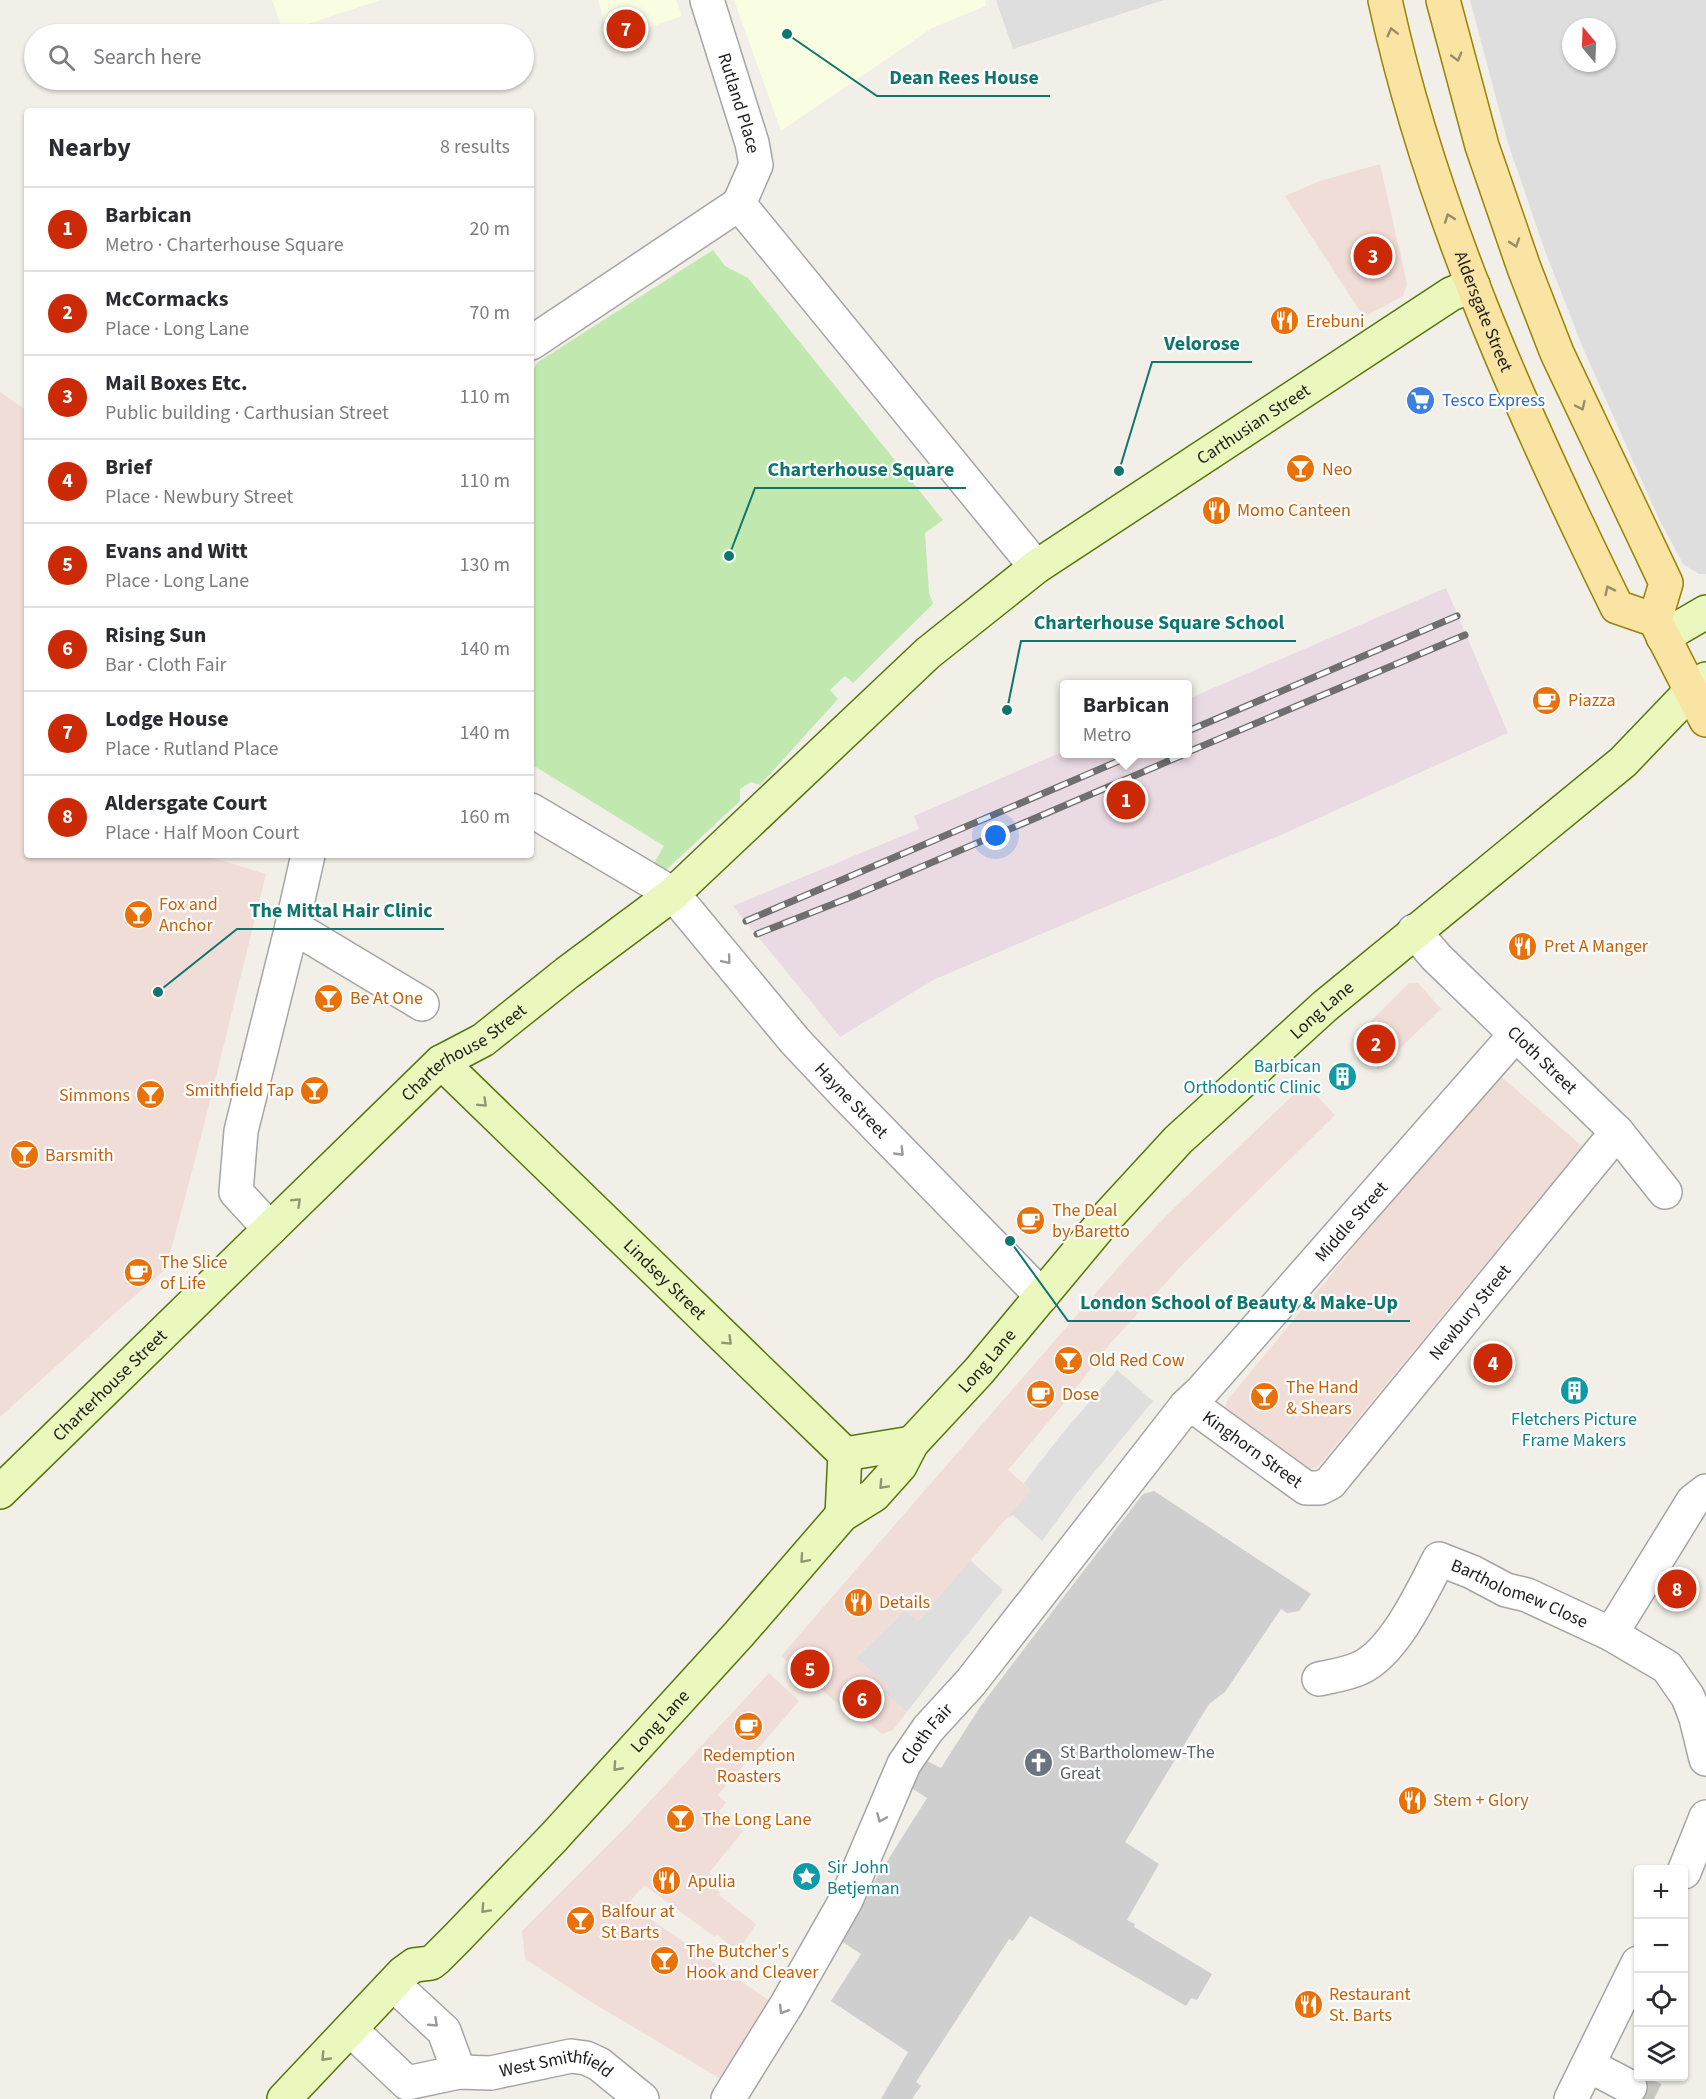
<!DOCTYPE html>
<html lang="en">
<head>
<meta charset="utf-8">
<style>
	:root { --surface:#fff; --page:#f7f7f7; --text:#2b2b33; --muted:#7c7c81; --line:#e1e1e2; --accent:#cc2a06 }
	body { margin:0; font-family:"Source Sans 3",sans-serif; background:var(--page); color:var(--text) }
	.controls { position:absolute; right:18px; bottom:18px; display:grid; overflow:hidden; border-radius:6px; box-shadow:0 2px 4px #0004 }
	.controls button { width:54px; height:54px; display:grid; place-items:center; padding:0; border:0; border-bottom:2px solid var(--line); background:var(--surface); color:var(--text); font:30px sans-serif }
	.compass { position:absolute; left:1562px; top:18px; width:54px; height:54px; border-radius:50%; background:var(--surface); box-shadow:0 2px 4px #0004; rotate:341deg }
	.you { position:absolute; left:996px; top:836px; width:21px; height:21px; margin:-15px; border:4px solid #fff; border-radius:50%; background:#1a73e8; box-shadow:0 0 0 9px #1a73e833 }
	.badge { display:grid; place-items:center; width:39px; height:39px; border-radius:50%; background:var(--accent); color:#fff; font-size:20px; font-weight:700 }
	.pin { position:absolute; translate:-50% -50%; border:3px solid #fff; box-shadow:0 2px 6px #0006 }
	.popup { position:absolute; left:1060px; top:680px; width:132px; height:78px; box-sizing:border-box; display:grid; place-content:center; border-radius:6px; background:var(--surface); filter:drop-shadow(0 2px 4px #0005); font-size:20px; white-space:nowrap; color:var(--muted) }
	.popup b { font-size:22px; color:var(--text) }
	.popup::after { content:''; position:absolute; left:50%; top:100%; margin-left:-12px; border:12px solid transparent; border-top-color:var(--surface) }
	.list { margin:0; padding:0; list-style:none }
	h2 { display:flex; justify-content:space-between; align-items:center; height:78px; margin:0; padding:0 24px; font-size:26px }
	h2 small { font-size:20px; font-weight:400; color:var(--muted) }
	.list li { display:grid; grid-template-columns:39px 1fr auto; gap:18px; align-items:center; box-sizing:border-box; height:84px; padding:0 24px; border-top:2px solid var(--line) }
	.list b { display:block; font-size:22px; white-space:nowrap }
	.list p { margin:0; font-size:20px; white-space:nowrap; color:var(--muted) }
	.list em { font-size:20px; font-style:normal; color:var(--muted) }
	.icon { flex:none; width:33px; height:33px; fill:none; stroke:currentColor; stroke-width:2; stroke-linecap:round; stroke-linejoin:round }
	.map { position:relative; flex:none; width:1706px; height:2099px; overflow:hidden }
	.search { position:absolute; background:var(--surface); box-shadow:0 2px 4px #0004; left:24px; top:24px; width:510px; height:66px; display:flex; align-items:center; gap:15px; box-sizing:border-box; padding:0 21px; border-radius:33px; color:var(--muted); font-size:22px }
	.panel { position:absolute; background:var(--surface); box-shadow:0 2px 4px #0004; left:24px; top:108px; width:510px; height:750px; border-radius:6px }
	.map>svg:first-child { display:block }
</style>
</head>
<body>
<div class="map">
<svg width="1706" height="2099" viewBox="0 0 1706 2099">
	<rect width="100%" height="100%" fill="#f1efe7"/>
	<g fill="#dfdede" fill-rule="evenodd">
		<polygon points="996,0 1164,0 1013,49"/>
		<path d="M1470 0H1706V574H1699L1683 564 1658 517 1583 348 1545 251 1508 143ZM1571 27H1607V63H1571Z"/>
		<polygon points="1117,1370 1153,1401 1077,1493 1042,1541 1013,1515 1006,1518 1030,1490 1024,1483 1061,1435"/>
		<polygon points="970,1560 1003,1590 939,1670 907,1712 883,1692 888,1686 856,1658 905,1610 918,1621"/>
	</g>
	<g fill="#f1ddd8">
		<polygon points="1380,164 1407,284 1403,296 1364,317 1285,196 1320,181"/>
		<polygon points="0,392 27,411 27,855 203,855 266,874 201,1137 166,1269 116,1312 0,1417"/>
		<polygon points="1409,983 1418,983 1441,1009 1378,1069 1352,1040"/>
		<polygon points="1497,1073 1582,1146 1318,1467 1310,1470 1225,1408 1226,1402"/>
		<polygon points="1305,1084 1335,1115 1184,1263 1109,1345 1070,1396 1008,1470 1031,1490 918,1621 905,1610 856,1658 888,1686 884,1692 907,1712 893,1730 882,1734 847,1707 841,1706 781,1656 1129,1255 1170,1212"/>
		<polygon points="769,1673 799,1701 718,1795 726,1802 719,1812 743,1831 709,1873 722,1884 718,1888 720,1896 756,1924 738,1951 717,1935 715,1937 644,1885 628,1904 773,2003 726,2082 591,2002 525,1959 522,1931 626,1827"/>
	</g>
	<polygon fill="#eadae4" points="1446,588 1508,733 1274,838 1100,909 933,980 840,1037 733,906 919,829 914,816 1064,751 1064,754 1188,754 1188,699"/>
	<g fill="#f9fee3">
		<polygon points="272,0 381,0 283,32"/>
		<polygon points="598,0 676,0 682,16 610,41"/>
		<polygon points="734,0 985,0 986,6 932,28 781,131"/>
	</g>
	<polygon fill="#cfcfcf" points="1154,1491 1311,1594 1299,1611 1287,1613 1281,1609 1225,1692 1209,1704 1125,1842 1159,1864 1127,1920 1135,1924 1134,1927 1212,1974 1197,2000 1191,1998 1186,2006 1030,1916 1013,1941 1009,1939 916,2082 921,2086 912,2099 881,2099 908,2052 831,2001 861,1954 838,1939 927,1798 910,1787 927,1761 941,1768 980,1707 1058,1604 1143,1494"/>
	<polygon fill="#c1e9af" points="713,250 725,266 748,278 943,520 925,533 929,593 933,604 853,683 845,676 830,690 838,699 760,785 751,782 740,789 740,801 666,870 654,863 664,846 531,764 531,373 538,362"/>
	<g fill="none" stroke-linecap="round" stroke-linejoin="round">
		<polyline stroke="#c7c6bf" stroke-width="33" stroke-dasharray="33 16" stroke-linecap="butt" points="1630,2087 1654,2099"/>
		<defs>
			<g id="street">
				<path id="s1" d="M707 0 752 143 756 165 739 204"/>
				<polyline points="739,204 1036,567"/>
				<polyline points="531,343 739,204"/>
				<path id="s2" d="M531 810 673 894 795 1041 844 1093 1042 1296"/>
				<polyline points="292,926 422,1004"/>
				<path id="s3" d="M1414 931 1436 957 1617 1132 1665 1192"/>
				<polyline points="270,1229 236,1192 241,1131 292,926 308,855"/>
				<path id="s4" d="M1186 1406 1197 1409 1306 1488H1320L1330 1483 1617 1132"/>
				<polyline points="1611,1634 1693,1501 1706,1491"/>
				<path id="s5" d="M1319 1679C1332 1676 1348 1674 1360 1668 1394 1653 1422 1592 1439 1559L1472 1572 1506 1590 1527 1595 1611 1634 1667 1667 1688 1697 1696 1718 1706 1759"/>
				<polyline points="1684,1872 1706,1817"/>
				<polyline points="393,1984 444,2031 459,2072"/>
				<path id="s6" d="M351 2030 407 2083 459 2072 491 2073 571 2056 586 2058 599 2064 642 2099"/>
				<polyline points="1588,2065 1630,2087"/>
				<path id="s7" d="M728 2099 787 2004 846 1900 904 1764 928 1729 971 1682 1186 1406 1202 1391 1516 1034"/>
				<polyline points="1571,2099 1638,1963"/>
			</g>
			<g id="secondary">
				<polyline points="1663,637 1706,612"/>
				<path id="s8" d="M441 1062 845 1454 842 1515"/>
				<polyline points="845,1454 912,1443"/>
				<path id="s9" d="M0 1492 441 1062 483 1040 567 973 673 894 928 653 1036 567 1451 294 1473 285"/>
				<path id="s10" d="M284 2099 403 1973 414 1965 431 1963 436 1959 457 1938 554 1837 739 1634 842 1515 874 1495 900 1466 912 1443 979 1371 1109 1215 1178 1140 1325 1006 1623 762 1692 690 1706 679"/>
			</g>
			<g id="primary">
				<path id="s11" d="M1385 0C1431 212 1522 413 1617 607L1655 620 1706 720"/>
				<polyline points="1443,0 1482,146 1524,268 1557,353 1666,583 1655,620"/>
			</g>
		</defs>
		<use href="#street" stroke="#a5a5a5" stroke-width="36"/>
		<use href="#secondary" stroke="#567708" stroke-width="36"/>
		<use href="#primary" stroke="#998304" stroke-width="36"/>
		<use href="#street" stroke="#fff" stroke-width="33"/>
		<use href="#secondary" stroke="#eaf8be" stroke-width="33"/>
		<use href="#primary" stroke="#f9e4a4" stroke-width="33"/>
		<defs>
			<g id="rail">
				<polyline points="1188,731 1457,616"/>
				<polyline points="1188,752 1465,635"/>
				<polyline points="746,921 1135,754"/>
				<polyline points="757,934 851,897 1185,754"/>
			</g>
		</defs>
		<use href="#rail" stroke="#6f6f6f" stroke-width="7"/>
		<use href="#rail" stroke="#fff" stroke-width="4.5" stroke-dasharray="14" stroke-linecap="butt"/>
	</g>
	<defs><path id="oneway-chevron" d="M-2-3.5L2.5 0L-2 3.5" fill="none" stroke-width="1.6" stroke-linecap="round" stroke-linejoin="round" transform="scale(1.5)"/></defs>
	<g stroke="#988c69">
		<use href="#oneway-chevron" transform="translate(1392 32) rotate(-104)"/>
		<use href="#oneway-chevron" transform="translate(1457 57) rotate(74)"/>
		<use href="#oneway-chevron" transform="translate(1449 218) rotate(-110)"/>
		<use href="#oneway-chevron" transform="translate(1515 243) rotate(71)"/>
		<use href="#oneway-chevron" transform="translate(1581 406) rotate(65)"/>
		<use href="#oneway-chevron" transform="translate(1609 590) rotate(-116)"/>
	</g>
	<g stroke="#9b9b9b">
		<use href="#oneway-chevron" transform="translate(727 960) rotate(50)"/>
		<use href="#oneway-chevron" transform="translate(900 1152) rotate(46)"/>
		<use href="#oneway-chevron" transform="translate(881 1818) rotate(113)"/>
		<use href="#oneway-chevron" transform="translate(783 2010) rotate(122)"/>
		<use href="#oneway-chevron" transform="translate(434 2023) rotate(43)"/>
	</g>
	<g stroke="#909777">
		<use href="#oneway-chevron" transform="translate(483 1103) rotate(44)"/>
		<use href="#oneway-chevron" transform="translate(297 1202) rotate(-44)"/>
		<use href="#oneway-chevron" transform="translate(728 1341) rotate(44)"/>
		<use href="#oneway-chevron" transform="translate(883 1485) rotate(133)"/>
		<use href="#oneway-chevron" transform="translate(804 1559) rotate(131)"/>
		<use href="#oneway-chevron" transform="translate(617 1767) rotate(132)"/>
		<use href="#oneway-chevron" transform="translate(485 1909) rotate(133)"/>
		<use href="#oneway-chevron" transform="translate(325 2057) rotate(134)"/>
	</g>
	<defs>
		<symbol id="restaurant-disc" viewBox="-11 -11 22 22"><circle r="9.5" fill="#e8710a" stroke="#fff"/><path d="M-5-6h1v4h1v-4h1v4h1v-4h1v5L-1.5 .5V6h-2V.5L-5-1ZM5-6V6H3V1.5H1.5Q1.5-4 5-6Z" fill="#fff"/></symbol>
		<symbol id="supermarket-disc" viewBox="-11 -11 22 22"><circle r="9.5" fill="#3f7fe0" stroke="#fff"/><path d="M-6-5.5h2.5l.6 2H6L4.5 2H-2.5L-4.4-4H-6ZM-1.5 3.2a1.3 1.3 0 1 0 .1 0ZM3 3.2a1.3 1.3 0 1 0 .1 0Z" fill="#fff"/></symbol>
		<symbol id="bar-disc" viewBox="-11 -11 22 22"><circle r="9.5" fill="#e8710a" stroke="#fff"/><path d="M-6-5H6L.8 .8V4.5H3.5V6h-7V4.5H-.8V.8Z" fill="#fff"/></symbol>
		<symbol id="cafe-disc" viewBox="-11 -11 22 22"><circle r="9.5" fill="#e8710a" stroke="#fff"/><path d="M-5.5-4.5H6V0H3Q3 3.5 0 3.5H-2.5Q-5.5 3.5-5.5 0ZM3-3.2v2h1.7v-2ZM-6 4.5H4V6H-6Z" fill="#fff"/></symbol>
		<symbol id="building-disc" viewBox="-11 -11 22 22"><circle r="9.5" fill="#0f9aa8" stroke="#fff"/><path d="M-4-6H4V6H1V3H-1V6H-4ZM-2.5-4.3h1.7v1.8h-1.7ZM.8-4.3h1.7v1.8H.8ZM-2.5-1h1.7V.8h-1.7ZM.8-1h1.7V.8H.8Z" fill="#fff"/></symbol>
		<symbol id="church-disc" viewBox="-11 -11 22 22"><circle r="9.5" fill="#6b7280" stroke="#fff"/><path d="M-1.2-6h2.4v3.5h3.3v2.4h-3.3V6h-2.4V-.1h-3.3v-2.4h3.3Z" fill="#fff"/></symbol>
		<symbol id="sight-disc" viewBox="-11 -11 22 22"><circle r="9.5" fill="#0f9aa8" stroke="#fff"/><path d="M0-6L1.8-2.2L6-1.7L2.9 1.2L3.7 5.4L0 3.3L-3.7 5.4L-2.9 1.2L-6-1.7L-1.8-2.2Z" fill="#fff"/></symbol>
	</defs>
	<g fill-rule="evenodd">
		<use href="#restaurant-disc" x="1268" y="304" width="33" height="33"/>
		<use href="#supermarket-disc" x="1404" y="384" width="33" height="33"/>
		<use href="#bar-disc" x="1284" y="452" width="33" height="33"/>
		<use href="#restaurant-disc" x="1200" y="494" width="33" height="33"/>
		<use href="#cafe-disc" x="1530" y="684" width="33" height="33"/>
		<use href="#bar-disc" x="122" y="898" width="33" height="33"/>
		<use href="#restaurant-disc" x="1506" y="930" width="33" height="33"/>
		<use href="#bar-disc" x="312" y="982" width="33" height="33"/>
		<use href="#building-disc" x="1326" y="1060" width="33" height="33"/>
		<use href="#bar-disc" x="298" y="1074" width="33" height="33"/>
		<use href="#bar-disc" x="134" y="1078" width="33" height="33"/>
		<use href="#bar-disc" x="8" y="1138" width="33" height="33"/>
		<use href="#cafe-disc" x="1014" y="1204" width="33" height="33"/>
		<use href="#cafe-disc" x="122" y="1256" width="33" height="33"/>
		<use href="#bar-disc" x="1052" y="1344" width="33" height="33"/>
		<use href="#building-disc" x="1558" y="1374" width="33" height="33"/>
		<use href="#cafe-disc" x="1024" y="1378" width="33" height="33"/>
		<use href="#bar-disc" x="1248" y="1380" width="33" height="33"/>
		<use href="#restaurant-disc" x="842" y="1586" width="33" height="33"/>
		<use href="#cafe-disc" x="732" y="1710" width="33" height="33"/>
		<use href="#church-disc" x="1022" y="1746" width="33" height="33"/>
		<use href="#restaurant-disc" x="1396" y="1784" width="33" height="33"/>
		<use href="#bar-disc" x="664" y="1802" width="33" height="33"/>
		<use href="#sight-disc" x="790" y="1860" width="33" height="33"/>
		<use href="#restaurant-disc" x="650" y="1864" width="33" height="33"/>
		<use href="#bar-disc" x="564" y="1904" width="33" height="33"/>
		<use href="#bar-disc" x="648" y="1944" width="33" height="33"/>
		<use href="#restaurant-disc" x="1292" y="1988" width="33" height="33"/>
	</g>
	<g text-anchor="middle" stroke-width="4.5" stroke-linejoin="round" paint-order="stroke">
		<g font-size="18" fill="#212121" stroke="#fff">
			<text dy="6" stroke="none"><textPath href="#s1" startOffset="108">Rutland Place</textPath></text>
			<text dy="6" stroke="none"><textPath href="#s11" startOffset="327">Aldersgate Street</textPath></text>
			<text dy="6" stroke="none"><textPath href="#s9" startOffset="1652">Carthusian Street</textPath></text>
			<text dy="6" stroke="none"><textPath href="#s10" startOffset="1512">Long Lane</textPath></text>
			<text dy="6" stroke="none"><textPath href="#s9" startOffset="640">Charterhouse Street</textPath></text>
			<text dy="6" stroke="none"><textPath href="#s3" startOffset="182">Cloth Street</textPath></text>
			<text dy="6" stroke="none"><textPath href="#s2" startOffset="438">Hayne Street</textPath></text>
			<text dy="6" stroke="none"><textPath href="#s7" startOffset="1083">Middle Street</textPath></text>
			<text dy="6" stroke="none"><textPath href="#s8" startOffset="312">Lindsey Street</textPath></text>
			<text dy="6" stroke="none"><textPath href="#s4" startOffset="392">Newbury Street</textPath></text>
			<text dy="6" stroke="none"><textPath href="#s10" startOffset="1026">Long Lane</textPath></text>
			<text dy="6" stroke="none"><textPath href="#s9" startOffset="153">Charterhouse Street</textPath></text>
			<text dy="6" stroke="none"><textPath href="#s4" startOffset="80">Kinghorn Street</textPath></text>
			<text dy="6" stroke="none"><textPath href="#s5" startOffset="267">Bartholomew Close</textPath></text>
			<text dy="6" stroke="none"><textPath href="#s10" startOffset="537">Long Lane</textPath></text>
			<text dy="6" stroke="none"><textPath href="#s7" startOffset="417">Cloth Fair</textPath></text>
			<text dy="6" stroke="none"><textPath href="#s6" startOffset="230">West Smithfield</textPath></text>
		</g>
		<g font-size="18" fill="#c56008" stroke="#fff" text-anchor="start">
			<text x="1306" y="327">Erebuni</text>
			<text x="1322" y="475">Neo</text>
			<text x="1237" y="516">Momo Canteen</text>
			<text x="1568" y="706">Piazza</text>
			<text x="159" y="910">Fox and<tspan x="159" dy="21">Anchor</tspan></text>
			<text x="1544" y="952">Pret A Manger</text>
			<text x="350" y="1004">Be At One</text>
			<text x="294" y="1096" text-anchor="end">Smithfield Tap</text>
			<text x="130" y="1101" text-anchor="end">Simmons</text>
			<text x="45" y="1161">Barsmith</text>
			<text x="1052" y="1216">The Deal<tspan x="1052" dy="21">by Baretto</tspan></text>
			<text x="160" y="1268">The Slice<tspan x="160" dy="21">of Life</tspan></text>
			<text x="1089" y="1366">Old Red Cow</text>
			<text x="1286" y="1393">The Hand<tspan x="1286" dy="21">&amp; Shears</tspan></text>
			<text x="1062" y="1400">Dose</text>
			<text x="879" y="1608">Details</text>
			<text x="749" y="1761" text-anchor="middle">Redemption<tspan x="749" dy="21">Roasters</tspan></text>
			<text x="1433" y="1806">Stem + Glory</text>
			<text x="702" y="1825">The Long Lane</text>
			<text x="688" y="1887">Apulia</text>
			<text x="601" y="1917">Balfour at<tspan x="601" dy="21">St Barts</tspan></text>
			<text x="686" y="1957">The Butcher's<tspan x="686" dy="21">Hook and Cleaver</tspan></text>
			<text x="1329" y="2000">Restaurant<tspan x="1329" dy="21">St. Barts</tspan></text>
		</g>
		<g font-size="18" fill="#366cbe" stroke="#fff" text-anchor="start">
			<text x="1442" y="406">Tesco Express</text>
		</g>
		<g font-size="18" fill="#0d838f" stroke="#fff" text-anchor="end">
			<text x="1321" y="1072">Barbican<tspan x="1321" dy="21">Orthodontic Clinic</tspan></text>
			<text x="1574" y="1425" text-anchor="middle">Fletchers Picture<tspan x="1574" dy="21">Frame Makers</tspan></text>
			<text x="827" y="1873" text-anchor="start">Sir John<tspan x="827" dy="21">Betjeman</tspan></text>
		</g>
		<g font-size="18" fill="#5b616d" stroke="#fff" text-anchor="start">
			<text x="1060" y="1758">St Bartholomew-The<tspan x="1060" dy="21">Great</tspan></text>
		</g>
	</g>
	<path fill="none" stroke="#0f766e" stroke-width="2" d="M787 34L877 96H1050M1119 471L1152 362H1252M729 556L755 488H966M1007 710L1021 641H1296M158 992L237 929H444M1010 1241L1068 1321H1410"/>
	<g fill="#0f766e" stroke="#fff" stroke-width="2">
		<circle cx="787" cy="34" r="6"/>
		<circle cx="1119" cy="471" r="6"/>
		<circle cx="729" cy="556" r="6"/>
		<circle cx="1007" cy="710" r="6"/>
		<circle cx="158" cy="992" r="6"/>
		<circle cx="1010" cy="1241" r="6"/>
	</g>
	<g font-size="20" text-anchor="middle" font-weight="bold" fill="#0f766e" stroke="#fff" stroke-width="4.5" stroke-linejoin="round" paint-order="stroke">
		<text x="964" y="84">Dean Rees House</text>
		<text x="1202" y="350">Velorose</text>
		<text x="861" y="476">Charterhouse Square</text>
		<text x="1159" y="629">Charterhouse Square School</text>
		<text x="341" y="917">The Mittal Hair Clinic</text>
		<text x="1239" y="1309">London School of Beauty &amp; Make-Up</text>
	</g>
</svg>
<div class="controls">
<button>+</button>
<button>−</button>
<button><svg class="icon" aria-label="locate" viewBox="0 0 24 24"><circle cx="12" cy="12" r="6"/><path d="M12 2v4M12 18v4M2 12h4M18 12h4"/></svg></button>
<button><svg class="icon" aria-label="layers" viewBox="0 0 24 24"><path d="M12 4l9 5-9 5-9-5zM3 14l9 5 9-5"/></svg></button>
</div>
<svg class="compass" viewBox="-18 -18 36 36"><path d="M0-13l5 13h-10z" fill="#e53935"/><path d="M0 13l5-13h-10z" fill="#7c7c81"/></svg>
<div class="you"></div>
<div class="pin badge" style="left:1126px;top:800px">1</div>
<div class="popup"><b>Barbican</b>Metro</div>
<div class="pin badge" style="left:1376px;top:1044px">2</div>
<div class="pin badge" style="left:1373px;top:256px">3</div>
<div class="pin badge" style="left:1493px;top:1363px">4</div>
<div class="pin badge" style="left:810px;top:1669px">5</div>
<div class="pin badge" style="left:862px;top:1699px">6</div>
<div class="pin badge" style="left:626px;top:29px">7</div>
<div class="pin badge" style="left:1677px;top:1589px">8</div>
<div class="search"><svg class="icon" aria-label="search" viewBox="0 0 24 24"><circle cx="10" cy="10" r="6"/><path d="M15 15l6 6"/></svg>Search here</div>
<section class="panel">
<h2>Nearby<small>8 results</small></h2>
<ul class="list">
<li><span class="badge">1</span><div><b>Barbican</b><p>Metro · Charterhouse Square</p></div><em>20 m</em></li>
<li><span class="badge">2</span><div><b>McCormacks</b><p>Place · Long Lane</p></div><em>70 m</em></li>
<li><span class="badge">3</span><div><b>Mail Boxes Etc.</b><p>Public building · Carthusian Street</p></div><em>110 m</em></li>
<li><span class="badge">4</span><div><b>Brief</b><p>Place · Newbury Street</p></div><em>110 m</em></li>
<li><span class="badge">5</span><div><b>Evans and Witt</b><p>Place · Long Lane</p></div><em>130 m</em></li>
<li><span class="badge">6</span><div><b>Rising Sun</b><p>Bar · Cloth Fair</p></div><em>140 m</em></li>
<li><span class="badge">7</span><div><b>Lodge House</b><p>Place · Rutland Place</p></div><em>140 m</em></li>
<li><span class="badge">8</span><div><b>Aldersgate Court</b><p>Place · Half Moon Court</p></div><em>160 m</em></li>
</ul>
</section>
</div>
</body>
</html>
